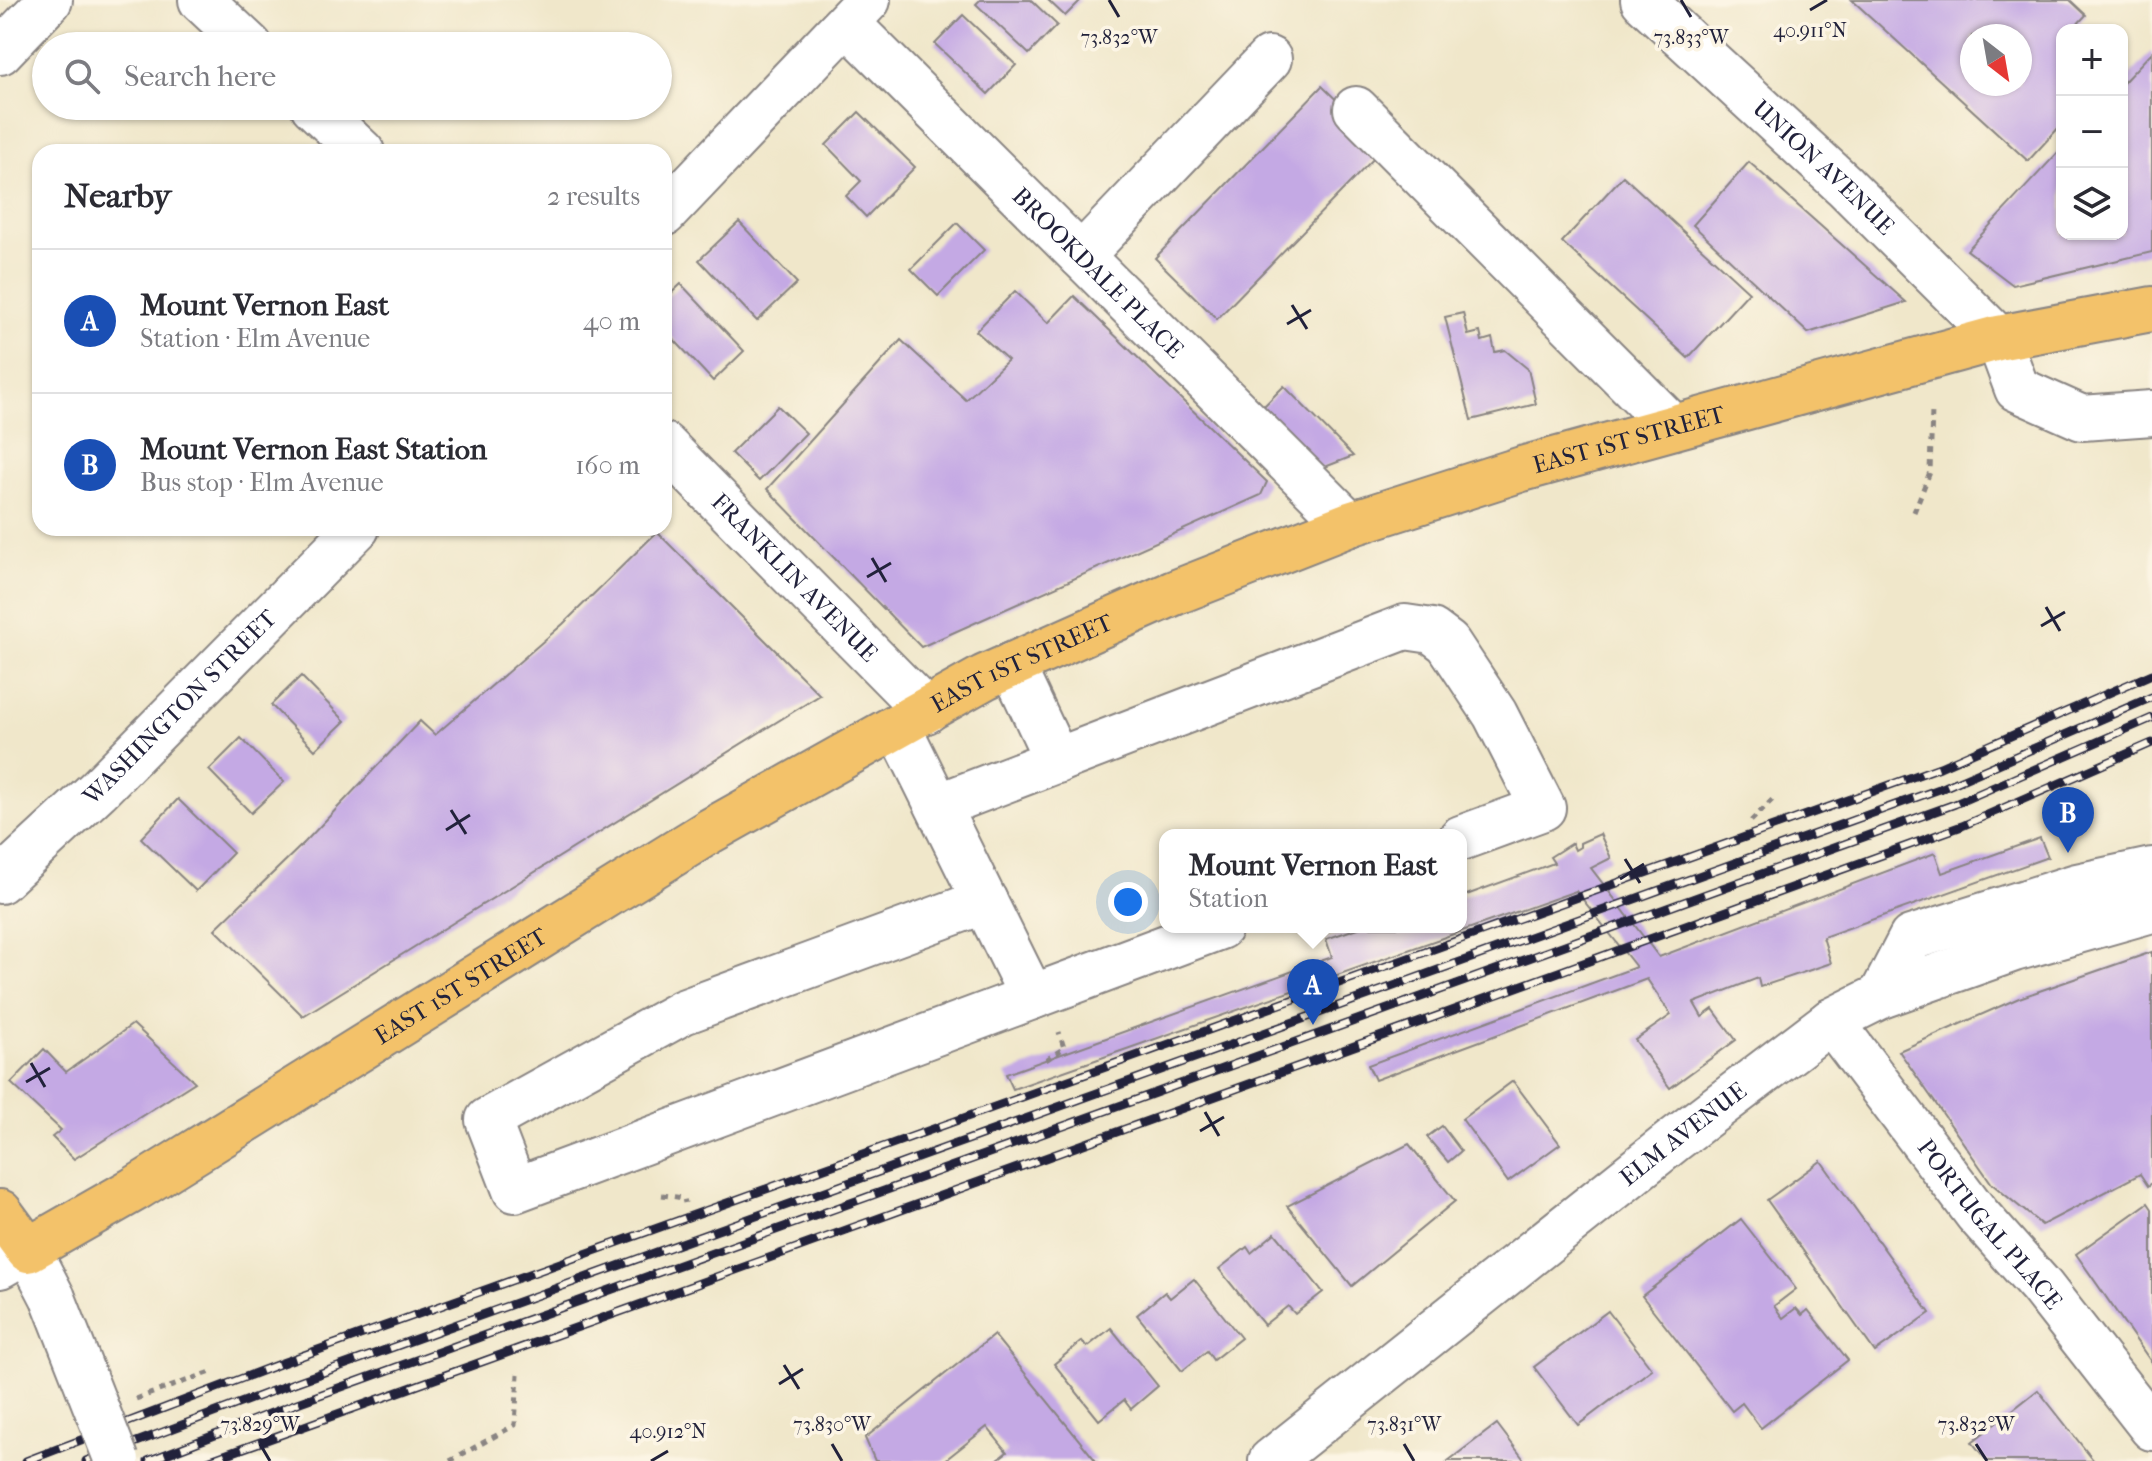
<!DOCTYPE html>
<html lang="en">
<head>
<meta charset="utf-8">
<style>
	:root { --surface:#fff; --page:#f2f2f3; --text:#2b2b33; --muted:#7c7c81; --line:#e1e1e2; --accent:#d1495b }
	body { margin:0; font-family:"IM FELL French Canon",serif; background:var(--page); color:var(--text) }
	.controls { position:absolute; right:24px; top:24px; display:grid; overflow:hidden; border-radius:16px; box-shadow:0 2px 6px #0004 }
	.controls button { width:72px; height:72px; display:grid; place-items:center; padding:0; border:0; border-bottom:2px solid var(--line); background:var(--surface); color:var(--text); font:40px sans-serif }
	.compass { position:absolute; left:1960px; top:24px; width:72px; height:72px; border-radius:50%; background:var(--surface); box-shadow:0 2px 6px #0004; rotate:149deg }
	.you { position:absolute; left:1128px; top:902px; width:28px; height:28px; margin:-20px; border:6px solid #fff; border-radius:50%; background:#1a73e8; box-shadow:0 0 0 12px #1a73e833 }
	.badge { display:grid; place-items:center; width:52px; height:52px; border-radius:50%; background:var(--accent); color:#fff; font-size:26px; font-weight:700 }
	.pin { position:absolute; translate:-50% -66px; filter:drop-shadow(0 2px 4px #0008) }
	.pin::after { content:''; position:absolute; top:42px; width:28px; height:24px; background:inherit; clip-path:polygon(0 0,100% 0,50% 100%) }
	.popup { position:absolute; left:1159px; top:829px; width:308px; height:104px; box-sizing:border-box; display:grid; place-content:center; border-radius:16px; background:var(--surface); filter:drop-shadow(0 2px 6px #0005); font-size:26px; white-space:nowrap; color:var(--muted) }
	.popup b { font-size:30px; color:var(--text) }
	.popup::after { content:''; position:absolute; left:50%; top:100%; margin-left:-16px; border:16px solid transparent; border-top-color:var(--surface) }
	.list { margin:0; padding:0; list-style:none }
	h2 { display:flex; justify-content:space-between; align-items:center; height:104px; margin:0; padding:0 32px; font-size:34px }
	h2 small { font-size:26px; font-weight:400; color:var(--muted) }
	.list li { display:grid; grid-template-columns:52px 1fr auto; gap:24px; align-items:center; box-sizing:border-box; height:144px; padding:0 32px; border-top:2px solid var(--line) }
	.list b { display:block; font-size:30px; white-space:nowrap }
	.list p { margin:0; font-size:26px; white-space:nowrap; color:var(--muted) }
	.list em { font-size:26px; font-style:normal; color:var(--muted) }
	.icon { flex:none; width:44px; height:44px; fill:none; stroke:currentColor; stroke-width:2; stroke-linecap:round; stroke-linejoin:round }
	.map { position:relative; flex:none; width:2152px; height:1461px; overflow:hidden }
	.search { position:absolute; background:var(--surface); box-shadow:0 2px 6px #0004; left:32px; top:32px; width:640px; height:88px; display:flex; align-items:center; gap:20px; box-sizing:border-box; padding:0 28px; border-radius:44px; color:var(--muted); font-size:30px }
	.panel { position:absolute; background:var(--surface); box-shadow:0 2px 6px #0004; left:32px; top:144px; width:640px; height:392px; border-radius:24px }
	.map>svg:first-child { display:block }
</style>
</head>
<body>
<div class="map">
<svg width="2152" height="1461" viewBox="0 0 2152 1461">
	<rect width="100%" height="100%" fill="#fcf5e5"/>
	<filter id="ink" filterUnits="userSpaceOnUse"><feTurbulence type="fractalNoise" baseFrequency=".0125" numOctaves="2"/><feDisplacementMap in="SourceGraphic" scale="16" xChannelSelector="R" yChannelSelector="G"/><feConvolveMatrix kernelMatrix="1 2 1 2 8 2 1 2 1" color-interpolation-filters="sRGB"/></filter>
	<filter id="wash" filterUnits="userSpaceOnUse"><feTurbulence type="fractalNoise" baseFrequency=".006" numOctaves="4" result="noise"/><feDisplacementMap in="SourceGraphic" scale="32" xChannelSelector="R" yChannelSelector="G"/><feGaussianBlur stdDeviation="1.8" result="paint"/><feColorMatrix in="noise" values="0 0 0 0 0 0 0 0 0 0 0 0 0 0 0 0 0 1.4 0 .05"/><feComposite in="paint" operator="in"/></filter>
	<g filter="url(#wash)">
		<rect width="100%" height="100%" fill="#f0e7ca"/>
		<g id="blocks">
			<g fill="#c4a9e4" fill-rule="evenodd">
				<polygon points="980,0 1031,0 1057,25 1029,54 976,4"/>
				<polygon points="1048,0 1081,0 1065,16"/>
				<path d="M1852 0H2070L2086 15 2072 30H2062V124L2028 161ZM1972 36H2020V84H1972Z"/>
				<polygon points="963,15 1016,65 988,94 935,44"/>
				<polygon points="2152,52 2152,252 2013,285 1967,250 2062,148 2062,234 2122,234 2122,84"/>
				<polygon points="1322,86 1385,147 1217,319 1155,258"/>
				<polygon points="859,112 915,167 866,217 846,196 861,181 826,145"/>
				<polygon points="1749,162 1906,302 1808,333 1693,225"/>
				<polygon points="1623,176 1749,292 1688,358 1562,242"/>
				<polygon points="739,222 797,283 757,321 699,260"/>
				<polygon points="957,223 984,250 938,296 911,269"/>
				<polygon points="681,284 744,351 713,381 664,329 664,300"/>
				<polygon points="1015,291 1048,323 1074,296 1267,482 1261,495 921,647 767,489 901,340 966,400 1008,360 976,331"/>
				<polygon points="1463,313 1468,335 1480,332 1482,341 1492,338 1495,352 1505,350 1528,369 1536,404 1471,420 1445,317"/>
				<polygon points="1284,386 1353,456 1312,472 1255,415"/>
				<polygon points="778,406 806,433 759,481 731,453"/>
				<polygon points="657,532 820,695 303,1016 215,929 305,842 420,721 435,735 563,624"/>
				<polygon points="301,676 345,721 315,750 271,705"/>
				<polygon points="241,738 284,782 251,813 209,770"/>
				<polygon points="178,799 233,853 196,891 141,838"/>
				<polygon points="1600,834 1611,858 1591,868 1659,957 1935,853 1942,873 2040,838 2048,857 1823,937 1831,963 1760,987 1758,978 1694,1003 1702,1017 1713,1009 1736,1040 1670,1088 1635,1040 1671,1015 1647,979 1375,1080 1368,1065 1636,967 1576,891 1013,1089 1006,1074 1332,957 1326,939 1361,927 1461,927 1461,897 1554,863 1550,857 1572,843 1575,850 1580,847 1580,843"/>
				<polygon points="2152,952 2152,1183 2148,1186 2140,1174 2042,1225 1992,1184 1899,1051 2019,998"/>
				<polygon points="133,1024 195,1082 74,1159 52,1137 61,1130 11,1083 44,1049 66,1072"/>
				<polygon points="1513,1081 1560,1144 1508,1182 1462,1119"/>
				<polygon points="1442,1126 1461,1151 1448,1162 1427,1137"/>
				<polygon points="1409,1144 1455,1201 1352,1286 1287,1206"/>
				<polygon points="1821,1161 1930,1313 1875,1352 1767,1200"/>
				<polygon points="2148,1203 2152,1209 2152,1363 2076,1254"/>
				<polygon points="1741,1219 1796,1289 1774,1306 1783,1318 1796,1308 1802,1315 1808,1310 1848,1360 1761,1428 1742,1403 1732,1411 1642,1296"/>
				<polygon points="1275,1233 1323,1292 1295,1314 1288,1306 1264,1325 1219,1269 1247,1247 1251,1253"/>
				<polygon points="1194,1279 1241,1338 1213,1360 1207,1351 1182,1371 1137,1315 1165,1292 1170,1298"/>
				<polygon points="1608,1311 1652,1369 1578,1425 1534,1367"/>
				<polygon points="1111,1328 1158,1386 1131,1409 1124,1400 1099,1420 1054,1364 1082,1341 1087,1347"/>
				<polygon points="994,1335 1096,1461 999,1461 998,1459 1007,1452 987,1427 944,1461 875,1461 865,1438"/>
				<polygon points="2038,1390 2094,1461 1987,1461 1972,1442"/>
				<polygon points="1497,1424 1525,1461 1448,1461"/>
			</g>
		</g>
	</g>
	<g filter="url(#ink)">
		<use href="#blocks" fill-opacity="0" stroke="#898482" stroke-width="2"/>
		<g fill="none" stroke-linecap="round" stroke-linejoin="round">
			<defs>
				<g id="minor">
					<polyline points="201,0 250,46"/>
					<path id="s1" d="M1643 0 1844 185 1998 338 2017 389 2082 418 2152 413"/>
					<path id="s2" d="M847 23 1350 524"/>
					<polyline points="0,52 50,0"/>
					<polyline points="313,106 362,152"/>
					<polyline points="1356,109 1673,427"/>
					<polyline points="664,214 868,0"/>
					<polyline points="1081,256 1269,59"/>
					<path id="s3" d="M664 445 926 711"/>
					<polyline points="1012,665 1057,761"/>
					<polyline points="898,726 1032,997"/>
					<polyline points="938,806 1405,627 1432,631 1448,643 1495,714 1543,808 1461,838"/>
					<path id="s4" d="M0 881 98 790 357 528"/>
					<polyline points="985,901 683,1012 488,1120 515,1190 1220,927"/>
					<polyline points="1881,996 1911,938 2077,886 2152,870"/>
					<path id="s5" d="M1831 1021 1977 1214 2041 1286 2152 1428"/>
					<polyline points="0,1266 28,1250 53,1298"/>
					<path id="s6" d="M1271 1461 1673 1141 1831 1021 1881 996 2014 949 2152 910"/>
				</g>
				<g id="major">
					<path id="s7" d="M0 1212 28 1250 135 1189 710 831 985 677 1174 593 1350 524 1522 469 1998 338 2152 309"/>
				</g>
			</defs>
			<use href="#minor" stroke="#898482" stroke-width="48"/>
			<use href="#major" stroke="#898482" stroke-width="48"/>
			<g stroke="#898482" stroke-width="5" stroke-dasharray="6 6" stroke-linecap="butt">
				<polyline points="1914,512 1930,472 1932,410"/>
				<polyline points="1751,821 1773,799"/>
				<polyline points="1046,1060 1064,1048 1059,1032"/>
				<polyline points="662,1195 684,1198 685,1203"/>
				<polyline points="136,1399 211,1372"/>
				<polyline points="450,1461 515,1425 518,1374"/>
			</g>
			<use href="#minor" stroke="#fff" stroke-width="44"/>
			<use href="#major" stroke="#f3c26a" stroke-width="44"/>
			<defs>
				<g id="rail">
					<polyline points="26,1461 282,1363 1940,767 2152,674"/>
					<polyline points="86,1461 291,1384 1945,787 2152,697"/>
					<polyline points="148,1461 300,1402 1955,804 2152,718"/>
					<polyline points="208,1461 1962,826 2152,743"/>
				</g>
			</defs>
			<use href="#rail" stroke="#22223b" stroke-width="9"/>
			<use href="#rail" stroke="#fcf5e5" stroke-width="6" stroke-dasharray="18" stroke-linecap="butt"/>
			<defs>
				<polyline id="minor-bridge" points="53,1298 117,1461"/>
			</defs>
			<use href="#minor-bridge" stroke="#898482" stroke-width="48" stroke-linecap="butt"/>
			<use href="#minor-bridge" stroke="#fff" stroke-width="44"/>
		</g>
	</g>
	<path fill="none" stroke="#22223b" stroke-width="3" d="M1109 0 1119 17M1681 0 1691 17M1810 10 1827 0M1292 305 1307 329M1287 324 1311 310M872 558 886 582M867 577 891 563M2046 607 2060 631M2041 626 2065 612M451 810 466 834M446 830 470 815M1625 859 1640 883M1620 879 1644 864M31 1063 45 1087M26 1082 50 1068M1205 1112 1219 1136M1200 1131 1224 1117M784 1365 799 1389M779 1384 803 1369M260 1444 270 1461M832 1444 842 1461M1404 1444 1414 1461M1976 1444 1987 1461M651 1461 668 1451"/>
	<g text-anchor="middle" stroke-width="7" stroke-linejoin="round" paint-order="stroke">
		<g font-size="24" fill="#22223b" stroke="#fcf5e5">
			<text dy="8" stroke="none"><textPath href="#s1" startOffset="246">UNION AVENUE</textPath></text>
			<text dy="8" stroke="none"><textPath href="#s2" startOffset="354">BROOKDALE PLACE</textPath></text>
			<text dy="8" stroke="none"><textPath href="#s7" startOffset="1850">EAST 1ST STREET</textPath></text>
			<text dy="8" stroke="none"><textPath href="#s3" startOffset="186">FRANKLIN AVENUE</textPath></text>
			<text dy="8" stroke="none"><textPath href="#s7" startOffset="1202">EAST 1ST STREET</textPath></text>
			<text dy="8" stroke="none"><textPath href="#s4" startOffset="250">WASHINGTON STREET</textPath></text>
			<text dy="8" stroke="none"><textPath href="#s7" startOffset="554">EAST 1ST STREET</textPath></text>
			<text dy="8" stroke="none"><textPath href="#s6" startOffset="526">ELM AVENUE</textPath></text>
			<text dy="8" stroke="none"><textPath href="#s5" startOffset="258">PORTUGAL PLACE</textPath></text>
		</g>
	</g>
	<g font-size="20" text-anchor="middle" fill="#22223b" stroke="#fcf5e5" stroke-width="7" stroke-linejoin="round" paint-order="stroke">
		<text x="1810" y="37">40.911°N</text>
		<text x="1119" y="44">73.832°W</text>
		<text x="1691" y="44">73.833°W</text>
		<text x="260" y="1431">73.829°W</text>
		<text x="832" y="1431">73.830°W</text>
		<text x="1404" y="1431">73.831°W</text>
		<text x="1976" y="1431">73.832°W</text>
		<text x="668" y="1438">40.912°N</text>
	</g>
</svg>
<div class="controls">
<button>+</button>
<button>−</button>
<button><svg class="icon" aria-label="layers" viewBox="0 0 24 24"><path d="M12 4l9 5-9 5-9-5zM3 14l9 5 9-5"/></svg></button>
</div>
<svg class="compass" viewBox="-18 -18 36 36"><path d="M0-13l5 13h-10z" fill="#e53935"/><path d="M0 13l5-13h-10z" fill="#7c7c81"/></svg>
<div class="you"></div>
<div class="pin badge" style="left:1313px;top:1025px;background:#1a4fb4">A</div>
<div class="popup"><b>Mount Vernon East</b>Station</div>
<div class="pin badge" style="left:2068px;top:853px;background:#1a4fb4">B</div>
<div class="search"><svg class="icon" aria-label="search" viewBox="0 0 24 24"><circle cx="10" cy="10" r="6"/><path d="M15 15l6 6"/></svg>Search here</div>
<section class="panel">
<h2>Nearby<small>2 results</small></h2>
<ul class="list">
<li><span class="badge" style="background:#1a4fb4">A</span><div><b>Mount Vernon East</b><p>Station · Elm Avenue</p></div><em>40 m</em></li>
<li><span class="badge" style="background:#1a4fb4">B</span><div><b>Mount Vernon East Station</b><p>Bus stop · Elm Avenue</p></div><em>160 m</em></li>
</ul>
</section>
</div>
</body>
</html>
